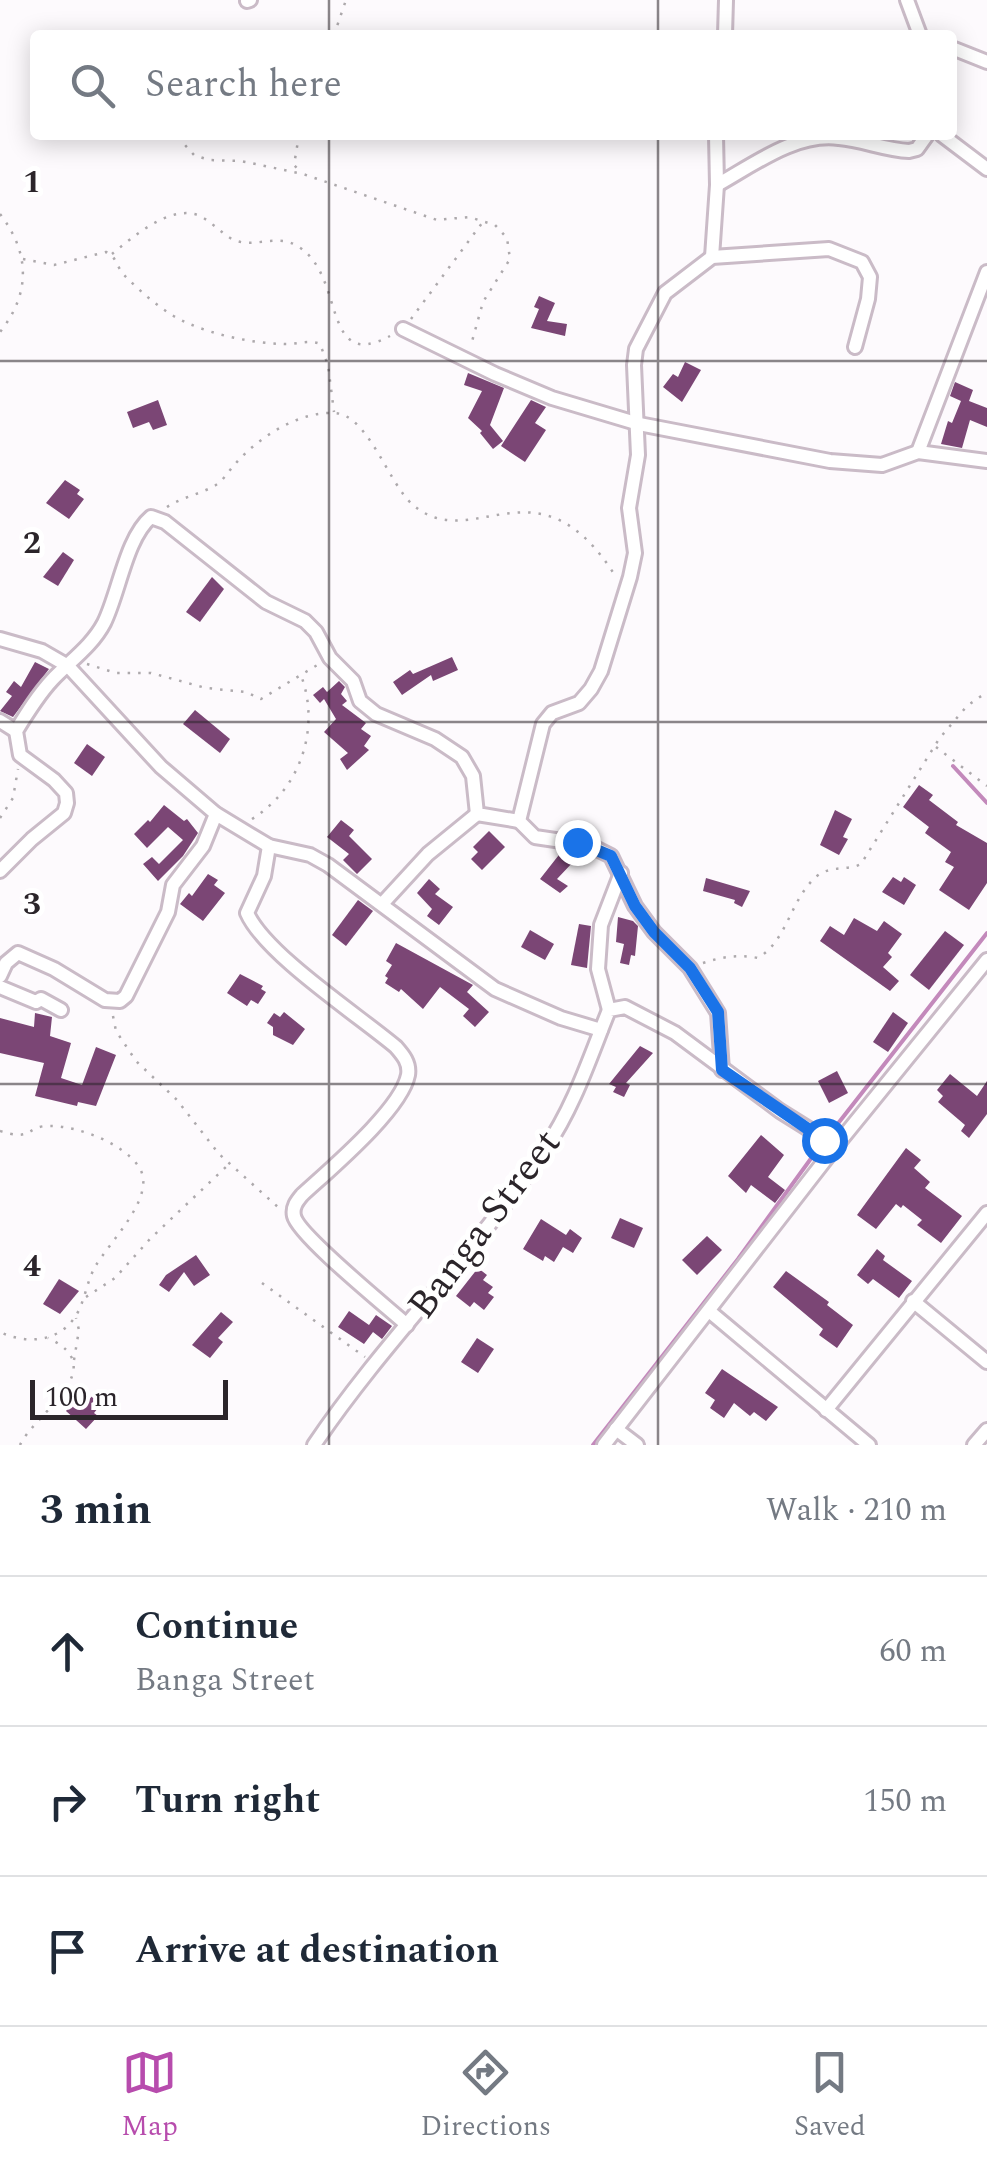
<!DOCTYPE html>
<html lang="en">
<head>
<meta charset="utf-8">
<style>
	:root { --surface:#fff; --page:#f2f2f3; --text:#1f2937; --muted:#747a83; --line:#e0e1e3; --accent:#b74cad }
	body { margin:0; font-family:Spectral,serif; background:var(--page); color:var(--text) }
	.scale { position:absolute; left:30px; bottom:25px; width:198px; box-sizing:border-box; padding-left:10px; border:5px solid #2b252a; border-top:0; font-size:28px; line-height:35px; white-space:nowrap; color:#2b252a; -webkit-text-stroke:8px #fff; paint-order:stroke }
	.stop { position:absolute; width:30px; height:30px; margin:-22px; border:8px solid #1a73e8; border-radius:50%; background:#fff }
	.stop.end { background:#1a73e8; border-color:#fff; box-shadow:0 2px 10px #0008 }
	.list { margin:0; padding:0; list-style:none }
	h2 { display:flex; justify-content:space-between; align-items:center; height:130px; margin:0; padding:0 40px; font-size:42px }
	h2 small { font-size:32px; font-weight:400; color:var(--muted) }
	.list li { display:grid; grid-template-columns:65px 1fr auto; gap:30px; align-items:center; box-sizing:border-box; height:150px; padding:0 40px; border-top:2px solid var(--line) }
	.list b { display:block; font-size:38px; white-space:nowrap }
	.list p { margin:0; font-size:32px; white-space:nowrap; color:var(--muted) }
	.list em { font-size:32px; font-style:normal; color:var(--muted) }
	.icon { flex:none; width:55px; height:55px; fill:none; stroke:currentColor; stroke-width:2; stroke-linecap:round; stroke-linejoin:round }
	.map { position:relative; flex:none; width:987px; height:1445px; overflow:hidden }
	.search { position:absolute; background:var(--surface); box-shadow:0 5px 25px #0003; left:30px; right:30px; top:30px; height:110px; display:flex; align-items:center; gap:25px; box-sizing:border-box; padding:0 35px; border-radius:10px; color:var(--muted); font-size:38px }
	.sheet { height:580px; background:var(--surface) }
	nav { display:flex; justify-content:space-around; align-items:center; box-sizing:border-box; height:140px; border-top:2px solid var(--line); background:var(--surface); font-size:28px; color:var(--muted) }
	nav a { display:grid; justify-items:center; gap:5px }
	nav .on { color:var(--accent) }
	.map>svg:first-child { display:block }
</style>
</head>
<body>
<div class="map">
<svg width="987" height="1445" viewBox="0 0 987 1445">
	<rect width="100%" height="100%" fill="#fdfafd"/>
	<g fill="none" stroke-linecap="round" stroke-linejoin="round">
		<g stroke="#c389bb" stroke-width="4">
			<polyline points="953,766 987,803"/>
			<polyline points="829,1135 987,933"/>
			<polyline points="593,1445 738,1259 823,1142"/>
		</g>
	</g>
	<g fill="#7b4675">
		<polygon points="539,296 555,303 547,321 567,324 565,336 531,328 539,309 534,307"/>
		<polygon points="685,362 701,370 682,402 663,387 673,374 678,377"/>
		<polygon points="468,373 504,388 490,425 503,441 493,449 480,433 482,431 468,418 482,391 464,385"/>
		<polygon points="955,382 973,390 969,401 987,408 987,427 970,420 962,448 941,444 948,421 952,423 961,401 950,396"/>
		<polygon points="158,400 167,425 153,430 149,422 133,428 127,412"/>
		<polygon points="531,400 546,407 535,423 546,430 525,462 501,446"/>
		<polygon points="65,480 80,490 77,494 84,499 69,519 46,503"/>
		<polygon points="63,552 74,560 58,586 43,577"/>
		<polygon points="212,577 224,589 200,622 186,612"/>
		<polygon points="452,657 458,670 433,681 431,675 402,695 393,682 410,670 413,674"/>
		<polygon points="35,662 49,669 13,717 0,711 12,696 6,692 14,681 21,687"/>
		<polygon points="339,681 345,687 341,694 347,701 342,705 366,723 361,729 371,736 364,746 369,750 347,770 340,759 348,753 324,732 336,719 324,699 320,703 313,695 323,687 327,692"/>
		<polygon points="195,710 230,739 220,753 183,724"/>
		<polygon points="87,744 105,757 92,776 74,763"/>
		<polygon points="919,785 933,795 929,800 958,822 956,825 987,843 987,883 969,910 939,890 954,867 945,862 951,852 925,833 929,827 903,807"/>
		<polygon points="164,805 184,821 187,819 198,833 183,856 158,881 143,864 152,857 159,864 183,840 168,827 147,848 134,834 148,820 150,822"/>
		<polygon points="835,810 852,819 843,837 848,839 839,855 820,845"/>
		<polygon points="341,820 354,830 349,836 372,859 357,874 343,860 349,854 327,837"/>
		<polygon points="489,831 505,847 482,870 471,859 478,852 473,847"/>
		<polygon points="562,851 574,861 557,879 568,886 560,893 540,879"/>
		<polygon points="208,874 218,880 214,885 225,893 203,921 180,904 189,893 192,896"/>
		<polygon points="893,877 901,882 904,877 916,885 904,905 882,892"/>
		<polygon points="706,878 750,891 742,907 734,903 735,900 703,891"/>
		<polygon points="429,879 440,889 435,894 453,907 439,925 427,916 432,909 417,893"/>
		<polygon points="358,900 373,911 346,946 332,935"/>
		<polygon points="618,917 633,921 638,926 635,956 631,955 629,965 620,963 624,944 616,942"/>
		<polygon points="854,918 877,931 884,921 902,934 888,953 892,957 883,967 899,981 890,991 820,941 830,926 844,935"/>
		<polygon points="579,924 591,926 587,968 571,965"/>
		<polygon points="530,930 554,944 545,960 521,947"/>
		<polygon points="945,931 964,945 929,990 910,975"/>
		<polygon points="396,943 473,985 467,992 489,1012 475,1027 463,1016 469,1009 440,987 423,1009 401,989 399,992 385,983 388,978 385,976 392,965 386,961"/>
		<polygon points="240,974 263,986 261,989 266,992 258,1004 251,1000 247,1006 227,993"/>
		<polygon points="284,1012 305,1029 293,1045 273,1035 273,1027 267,1023 274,1013 280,1017"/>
		<polygon points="893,1012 908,1023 888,1052 873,1042"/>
		<polygon points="35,1013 52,1017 50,1036 71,1043 61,1078 82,1085 96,1047 116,1055 96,1106 78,1102 77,1106 35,1096 44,1063 0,1053 0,1018 34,1027"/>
		<polygon points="640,1046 653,1053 626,1083 630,1085 624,1097 613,1092 616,1087 609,1084"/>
		<polygon points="837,1071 848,1093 829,1103 818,1081"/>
		<polygon points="950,1074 977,1096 987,1081 987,1114 969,1138 961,1131 965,1125 938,1102 943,1096 937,1090"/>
		<polygon points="761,1135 784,1155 768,1177 785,1190 775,1203 751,1185 746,1193 728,1176"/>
		<polygon points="906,1148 921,1160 914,1168 930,1182 925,1188 962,1216 941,1243 917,1225 922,1220 903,1205 901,1208 896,1204 876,1229 857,1215"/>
		<polygon points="620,1218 643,1228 634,1248 611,1238"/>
		<polygon points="541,1219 566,1235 570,1229 582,1238 573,1253 563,1247 554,1262 545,1256 543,1261 523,1249"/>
		<polygon points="707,1236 722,1250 697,1275 682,1260"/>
		<polygon points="877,1249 885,1256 883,1260 912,1281 899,1298 873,1279 868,1284 857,1275"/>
		<polygon points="196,1255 210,1275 194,1286 184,1272 169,1292 159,1285 166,1275"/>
		<polygon points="478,1268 487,1275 483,1280 493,1287 488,1293 494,1297 484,1310 474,1302 470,1307 456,1296"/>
		<polygon points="786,1271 829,1302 827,1305 853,1325 837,1348 819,1335 823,1329 773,1287"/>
		<polygon points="59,1279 79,1291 60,1314 43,1304"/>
		<polygon points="349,1311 369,1325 376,1315 392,1326 382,1339 373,1332 364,1344 338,1327"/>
		<polygon points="221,1312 233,1322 218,1338 223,1342 210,1358 192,1345"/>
		<polygon points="477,1338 494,1349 478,1373 461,1362"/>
		<polygon points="722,1369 778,1407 766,1421 754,1412 750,1416 734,1403 724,1418 710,1408 715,1400 705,1393"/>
		<polygon points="79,1395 87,1402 93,1395 102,1403 94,1413 98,1416 86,1429 66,1411"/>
	</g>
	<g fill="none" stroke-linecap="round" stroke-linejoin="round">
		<defs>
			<g id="minor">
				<polyline points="907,0 920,35"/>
				<polyline points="247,1 250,0"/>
				<polyline points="725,35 726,0"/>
				<polyline points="952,48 987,62"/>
				<polyline points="942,135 987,169"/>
				<path d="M717 185C753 165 796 132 839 138 863 140 885 150 909 151L917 149 927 135"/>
				<polyline points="712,257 717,185 716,135"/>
				<polyline points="403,329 495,374 552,398 639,424 830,461 882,465 918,452 987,461"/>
				<polyline points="918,452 987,272"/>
				<polyline points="0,639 42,651 68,666 161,767 216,814 269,846 310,855 328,865 495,989 561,1018 601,1030"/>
				<polyline points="0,721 16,731"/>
				<path d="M269 846 264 876 247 913C265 954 358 1015 396 1047 403 1055 410 1063 408 1075 401 1110 329 1170 302 1195 297 1201 292 1207 294 1216 298 1235 387 1307 407 1325"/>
				<path d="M0 871 32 839 64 813 67 803 66 793 54 780 20 755 16 731C27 713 38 695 52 680 70 661 92 646 104 623 119 593 126 538 151 517L165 522 266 602 305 621 316 632 330 658 353 681 360 701 376 714 435 739 462 757 473 776 477 814 519 821"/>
				<polyline points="382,904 428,854 477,814"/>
				<polyline points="0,976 6,963 18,953 54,969 105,1000 120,1001 126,996 168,912 173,885 203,846 216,814"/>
				<polyline points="0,987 36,1002 41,999 61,1010"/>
				<polyline points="609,1010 598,969 601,925 621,873"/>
				<polyline points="722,1070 718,1013 690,968 654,932 635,906 611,856 589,845 535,837 519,821 543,724 552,713 579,703 591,689 601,671 630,577 635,553 629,508 638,455 634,365 636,349 665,293 712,257 829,249 862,262 870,277 868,299 855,347"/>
				<polyline points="913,1301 987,1362"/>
				<polyline points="709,1311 869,1445"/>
				<polyline points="826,1410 987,1213"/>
				<polyline points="616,1429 637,1445"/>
				<path d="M314 1445C384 1341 475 1253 545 1149 574 1107 590 1057 609 1010L625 1007 675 1033 780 1111 836 1146"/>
				<polyline points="604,1445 836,1146 987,960"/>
				<polyline points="974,1445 987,1430"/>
			</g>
		</defs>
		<use href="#minor" stroke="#cabbc7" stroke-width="18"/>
		<g stroke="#ada9ac" stroke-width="2.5" stroke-dasharray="2.5 8" stroke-linecap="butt">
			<polyline points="334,35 346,0"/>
			<polyline points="183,135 185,145 194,155 209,160 241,161 303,174 437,220 469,217 495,225 507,238 510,259 483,302 471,345"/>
			<polyline points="299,135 294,165 302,173"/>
			<path d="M0 214C30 253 31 293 0 332"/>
			<path d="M112 254C133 237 171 203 200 216 212 222 221 233 232 239 253 250 277 232 299 247 346 277 321 373 390 336"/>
			<path d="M23 259 54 265 106 252C117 257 116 266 124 275 141 292 163 312 185 322 214 335 251 343 283 344 296 345 309 339 320 344L328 365 334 412"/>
			<polyline points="411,319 485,219"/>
			<path d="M167 507C182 497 201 494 216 485 224 480 229 470 236 463 259 437 299 411 335 413 368 415 389 484 412 504 472 558 537 451 616 577"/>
			<polyline points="87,664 116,673 151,673 206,688 246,692 261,699 319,664"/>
			<polyline points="936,747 987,786"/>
			<polyline points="0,818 13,798 18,769"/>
			<path d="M252 819C300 789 320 730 302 678"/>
			<path d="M703 963C721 957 739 954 758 958 788 940 790 899 817 876 831 865 848 871 861 864L939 739 967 706 987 692"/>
			<polyline points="113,1016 116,1031 136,1061 177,1100 219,1154 279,1208"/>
			<path d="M0 1131C34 1142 26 1125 50 1126 78 1126 123 1143 139 1167 158 1196 109 1242 95 1267 86 1283 85 1302 75 1317 58 1343 25 1344 0 1332"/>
			<polyline points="262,1283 365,1357"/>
			<polyline points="86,1297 115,1278 150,1239 229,1164"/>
			<polyline points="74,1360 79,1330 76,1318"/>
			<path d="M20 1445C36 1412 113 1368 48 1338"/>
		</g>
		<use href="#minor" stroke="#fff" stroke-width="12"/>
	</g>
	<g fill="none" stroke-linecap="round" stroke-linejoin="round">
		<polyline stroke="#1a73e8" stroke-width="12" points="577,842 611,856 635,906 654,932 690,968 718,1012 722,1070 824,1140"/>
	</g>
	<path fill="none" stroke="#2b252a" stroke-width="2.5" stroke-opacity="0.55" d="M329 0V35M658 0V35M329 135V1445M658 135V1445M0 361H987M0 722H987M0 1084H987"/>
	<g text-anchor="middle" stroke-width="10" stroke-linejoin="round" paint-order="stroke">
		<g font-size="40" fill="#2b252a" stroke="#fff">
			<text transform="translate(483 1223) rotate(-53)" y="14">Banga Street</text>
		</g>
	</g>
	<g font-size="32" text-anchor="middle" font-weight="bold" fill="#2b252a" stroke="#fff" stroke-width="10" stroke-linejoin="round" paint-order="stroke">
		<text x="32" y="192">1</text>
		<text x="32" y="553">2</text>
		<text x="32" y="914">3</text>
		<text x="32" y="1276">4</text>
	</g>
</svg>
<div class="scale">100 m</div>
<div class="stop" style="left:824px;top:1140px"></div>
<div class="stop end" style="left:577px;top:842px"></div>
<div class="search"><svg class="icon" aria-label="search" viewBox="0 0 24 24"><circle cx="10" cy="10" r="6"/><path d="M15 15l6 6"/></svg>Search here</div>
</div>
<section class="sheet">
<h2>3 min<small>Walk · 210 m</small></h2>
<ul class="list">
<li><svg class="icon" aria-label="ahead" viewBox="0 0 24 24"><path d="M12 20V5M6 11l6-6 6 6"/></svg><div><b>Continue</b><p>Banga Street</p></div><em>60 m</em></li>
<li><svg class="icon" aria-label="right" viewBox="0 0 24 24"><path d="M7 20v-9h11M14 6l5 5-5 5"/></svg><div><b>Turn right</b></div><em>150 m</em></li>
<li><svg class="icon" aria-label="arrive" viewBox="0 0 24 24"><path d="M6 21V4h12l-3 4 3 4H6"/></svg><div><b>Arrive at destination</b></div></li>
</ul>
</section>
<nav>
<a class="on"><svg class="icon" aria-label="map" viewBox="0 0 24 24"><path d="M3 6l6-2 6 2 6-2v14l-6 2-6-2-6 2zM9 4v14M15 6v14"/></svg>Map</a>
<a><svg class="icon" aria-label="directions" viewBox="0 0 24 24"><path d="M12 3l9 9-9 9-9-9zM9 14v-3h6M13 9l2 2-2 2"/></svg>Directions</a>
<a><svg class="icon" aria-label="saved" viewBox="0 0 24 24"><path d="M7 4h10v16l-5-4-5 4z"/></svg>Saved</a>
</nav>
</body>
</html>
